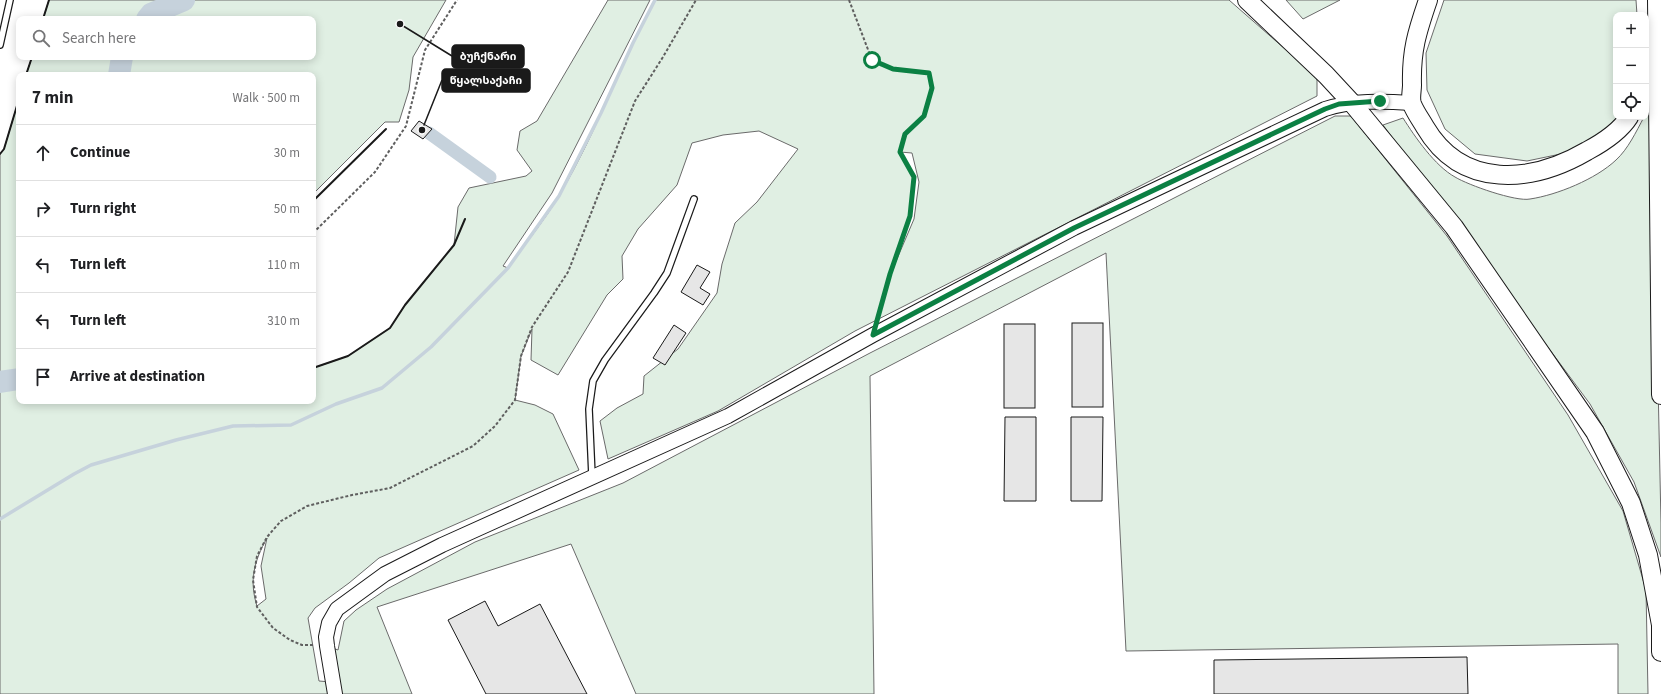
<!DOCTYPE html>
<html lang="en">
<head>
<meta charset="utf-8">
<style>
	:root { --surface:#fff; --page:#f6f6f6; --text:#202124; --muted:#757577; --line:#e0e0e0 }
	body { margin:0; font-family:"Source Sans 3","Noto Sans Georgian",sans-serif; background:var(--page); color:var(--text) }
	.controls { position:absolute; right:12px; top:12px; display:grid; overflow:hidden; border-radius:8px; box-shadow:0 2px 10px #0003 }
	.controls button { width:36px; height:36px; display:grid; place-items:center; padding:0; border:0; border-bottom:1px solid var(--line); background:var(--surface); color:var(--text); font:20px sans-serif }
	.stop { position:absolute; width:12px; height:12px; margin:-9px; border:3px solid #0b8043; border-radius:50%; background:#fff }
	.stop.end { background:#0b8043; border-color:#fff; box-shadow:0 1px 4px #0008 }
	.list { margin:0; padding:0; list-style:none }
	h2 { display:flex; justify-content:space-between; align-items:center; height:52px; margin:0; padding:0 16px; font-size:17px }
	h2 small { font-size:13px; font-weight:400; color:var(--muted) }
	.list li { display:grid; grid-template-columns:26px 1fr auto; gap:12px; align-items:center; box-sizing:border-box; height:56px; padding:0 16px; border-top:1px solid var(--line) }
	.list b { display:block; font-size:15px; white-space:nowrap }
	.list em { font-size:13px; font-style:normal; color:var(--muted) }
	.icon { flex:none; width:22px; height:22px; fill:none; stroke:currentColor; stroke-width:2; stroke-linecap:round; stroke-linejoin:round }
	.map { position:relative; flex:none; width:1661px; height:694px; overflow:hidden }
	.search { position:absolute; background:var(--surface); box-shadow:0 2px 10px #0003; left:16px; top:16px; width:300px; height:44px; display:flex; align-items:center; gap:10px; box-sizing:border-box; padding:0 14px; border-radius:8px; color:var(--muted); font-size:15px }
	.panel { position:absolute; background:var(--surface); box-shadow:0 2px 10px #0003; left:16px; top:72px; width:300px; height:332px; border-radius:8px }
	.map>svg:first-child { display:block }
</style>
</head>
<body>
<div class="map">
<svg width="1661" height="694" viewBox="0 0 1661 694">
	<rect width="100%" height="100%" fill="#fff"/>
	<g fill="#e0efe3" stroke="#6a6a6a" fill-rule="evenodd">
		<polygon points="49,0 446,0 413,57 409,90 399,122 385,122 313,194 313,75 26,75 32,57 313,57 313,19 43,19"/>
		<path d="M608 0H650L552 193 503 266 508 268C525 244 544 221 559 196 596 133 621 64 655 0H1229L1317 77V96L855 331 718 411 608 459 600 421 617 408 643 394 644 376 678 349 717 293 722 264 735 223 757 202 798 149 759 131 723 135 692 143 677 185 638 229 622 256 623 279 607 295 558 375 531 360 532 329 521 356 515 400 535 405 553 414 579 470 379 558 349 583 315 608 308 618 319 681 331 682 327 646 338 650 344 621 356 610 387 589 475 542 623 483 870 353 1335 116H1351L1447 236 1568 415 1623 511 1646 590 1648 694H1618V644L1126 651 1106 253 870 376 874 694H636L571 544 377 607 412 694H0V154L4 149 19 99V401H313V368L348 356 390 328 405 305 454 245 458 207 469 188 526 176 532 171 517 150 520 131 537 121ZM900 152 912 153 919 182 914 219 891 273 910 216 914 177ZM267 538 261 566 266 599 257 606C249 581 254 561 267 538Z"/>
		<polygon points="1286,0 1340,0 1303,19"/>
		<polygon points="1444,0 1636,0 1637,15 1616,15 1616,117 1623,117 1575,151 1527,161 1475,154 1445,129 1427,90 1426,53"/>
		<path d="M1652 100 1661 523V557L1634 482 1590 404 1383 125 1403 118C1415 137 1435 166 1455 177 1468 185 1516 202 1530 199 1557 195 1596 179 1616 160 1628 149 1636 132 1644 117H1646V112Z"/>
	</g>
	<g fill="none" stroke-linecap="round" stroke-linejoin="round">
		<polyline stroke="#c6d2dc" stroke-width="3.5" points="0,519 74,474 91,465 176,440 233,426 291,425 336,404 382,388 431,347 508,268 559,196 601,113 633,43 655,0"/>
		<polyline stroke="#c6d2dc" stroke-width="13" points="429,133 490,177"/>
		<g stroke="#c6d2dc" stroke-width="22">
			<polyline points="147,19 151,14 184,0"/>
			<polyline points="119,75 122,57"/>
			<polyline points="0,382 19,379"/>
		</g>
	</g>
	<g fill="#e6e6e6" stroke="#1a1a1a">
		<polygon points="419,121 432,129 423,139 411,131"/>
		<polygon points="697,265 710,272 700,288 710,294 703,305 681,292"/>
		<rect x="1072" y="323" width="31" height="84"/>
		<rect x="1004" y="324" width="31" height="84"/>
		<polygon points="674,325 686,333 665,365 653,358"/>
		<polygon points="1005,417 1036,417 1036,501 1004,501"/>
		<polygon points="1071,417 1103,417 1102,501 1071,501"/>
		<polygon points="485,601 498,626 540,604 587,694 486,694 448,620"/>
		<polygon points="1467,657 1468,694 1214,694 1214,660"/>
	</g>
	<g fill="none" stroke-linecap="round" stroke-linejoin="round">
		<defs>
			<g id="service">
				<polyline points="0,45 10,0"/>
				<polyline points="592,476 589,409 593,381 605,360 654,293 667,273 694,199"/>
			</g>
			<path id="tertiary" d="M335 694 327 646 326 637 329 623 337 609 385 574 442 545 728 416 873 335 1074 228 1325 109C1353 100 1382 101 1412 103"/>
			<g id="trunk">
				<polyline points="1247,0 1326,75 1352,103 1454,227 1595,432 1631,503 1648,555 1661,625"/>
				<path d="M1428 0C1417 32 1411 51 1412 85 1412 91 1410 98 1412 104 1415 112 1421 120 1425 127 1462 190 1532 183 1587 151 1602 143 1620 131 1629 117"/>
				<polyline points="1657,0 1661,395"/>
				<polyline points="1661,617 1661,652"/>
			</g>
		</defs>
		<use href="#service" stroke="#1a1a1a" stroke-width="8"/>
		<use href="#tertiary" stroke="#1a1a1a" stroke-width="16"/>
		<use href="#trunk" stroke="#1a1a1a" stroke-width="20"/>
		<g stroke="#5f5f5f" stroke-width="2" stroke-dasharray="3 2" stroke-linecap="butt">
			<polyline points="849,0 872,60 893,69 929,73 932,88 924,116 905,134 900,152 914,177 910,216 890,274 878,317"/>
			<polyline points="313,233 375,172 406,126 425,50 457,0"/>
			<polyline points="313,645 302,645 290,640 273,628 257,607 253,580 257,556 267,537 281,521 307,506 352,495 390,488 473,446 495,426 515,400 521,356 532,327 568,272 635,101 663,57 696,0"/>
		</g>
		<use href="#service" stroke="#fff" stroke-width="5.5"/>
		<use href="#tertiary" stroke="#fff" stroke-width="14"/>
		<use href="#trunk" stroke="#fff" stroke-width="18"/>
		<g stroke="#1a1a1a" stroke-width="2">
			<polyline points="43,19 49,0"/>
			<polyline points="26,75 32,57"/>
			<polyline points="0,154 4,149 19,99"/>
			<polyline points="313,201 386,129"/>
			<polyline points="313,368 348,356 390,328 405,305 454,245 465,219"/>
		</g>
	</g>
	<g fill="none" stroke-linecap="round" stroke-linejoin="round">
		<polyline stroke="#0b8043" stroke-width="5" points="872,60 893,69 929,73 932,88 924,116 905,134 900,152 914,177 910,216 890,274 873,335 1074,228 1325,109 1339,104 1380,101"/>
	</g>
	<path fill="none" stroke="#1a1a1a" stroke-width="1.5" d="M400 24L452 56M422 130L442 80"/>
	<g fill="#1a1a1a" stroke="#fff" stroke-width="1.5">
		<circle cx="400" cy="24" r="4"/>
		<circle cx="422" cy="130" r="4"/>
	</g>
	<g fill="#1a1a1a" stroke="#1a1a1a" stroke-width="1.5">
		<rect x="452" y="45" width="72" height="23" rx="4"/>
		<rect x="442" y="69" width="88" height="23" rx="4"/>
	</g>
	<g font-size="11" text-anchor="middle" font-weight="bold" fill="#fff">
		<text x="488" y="60">ბუჩქნარი</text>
		<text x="486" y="84">წყალსაქაჩი</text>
	</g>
</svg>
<div class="controls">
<button>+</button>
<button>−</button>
<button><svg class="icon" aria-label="locate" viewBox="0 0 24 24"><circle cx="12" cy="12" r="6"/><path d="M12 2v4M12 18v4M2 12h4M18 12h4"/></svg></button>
</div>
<div class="stop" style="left:872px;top:60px"></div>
<div class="stop end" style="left:1380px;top:101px"></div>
<div class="search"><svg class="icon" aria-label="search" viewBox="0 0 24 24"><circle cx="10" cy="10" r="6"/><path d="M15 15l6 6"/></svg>Search here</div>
<section class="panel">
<h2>7 min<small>Walk · 500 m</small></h2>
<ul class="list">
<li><svg class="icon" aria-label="ahead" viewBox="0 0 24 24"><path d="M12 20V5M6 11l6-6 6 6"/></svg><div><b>Continue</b></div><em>30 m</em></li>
<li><svg class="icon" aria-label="right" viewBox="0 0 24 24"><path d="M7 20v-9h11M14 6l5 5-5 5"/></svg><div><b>Turn right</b></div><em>50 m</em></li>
<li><svg class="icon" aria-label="left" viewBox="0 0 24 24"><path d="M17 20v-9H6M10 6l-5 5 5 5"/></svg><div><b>Turn left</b></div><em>110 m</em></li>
<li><svg class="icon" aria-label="left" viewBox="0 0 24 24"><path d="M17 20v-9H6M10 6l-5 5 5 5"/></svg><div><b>Turn left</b></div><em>310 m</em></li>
<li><svg class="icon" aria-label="arrive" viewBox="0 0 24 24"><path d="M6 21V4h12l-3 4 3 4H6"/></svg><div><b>Arrive at destination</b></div></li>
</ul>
</section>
</div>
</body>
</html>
